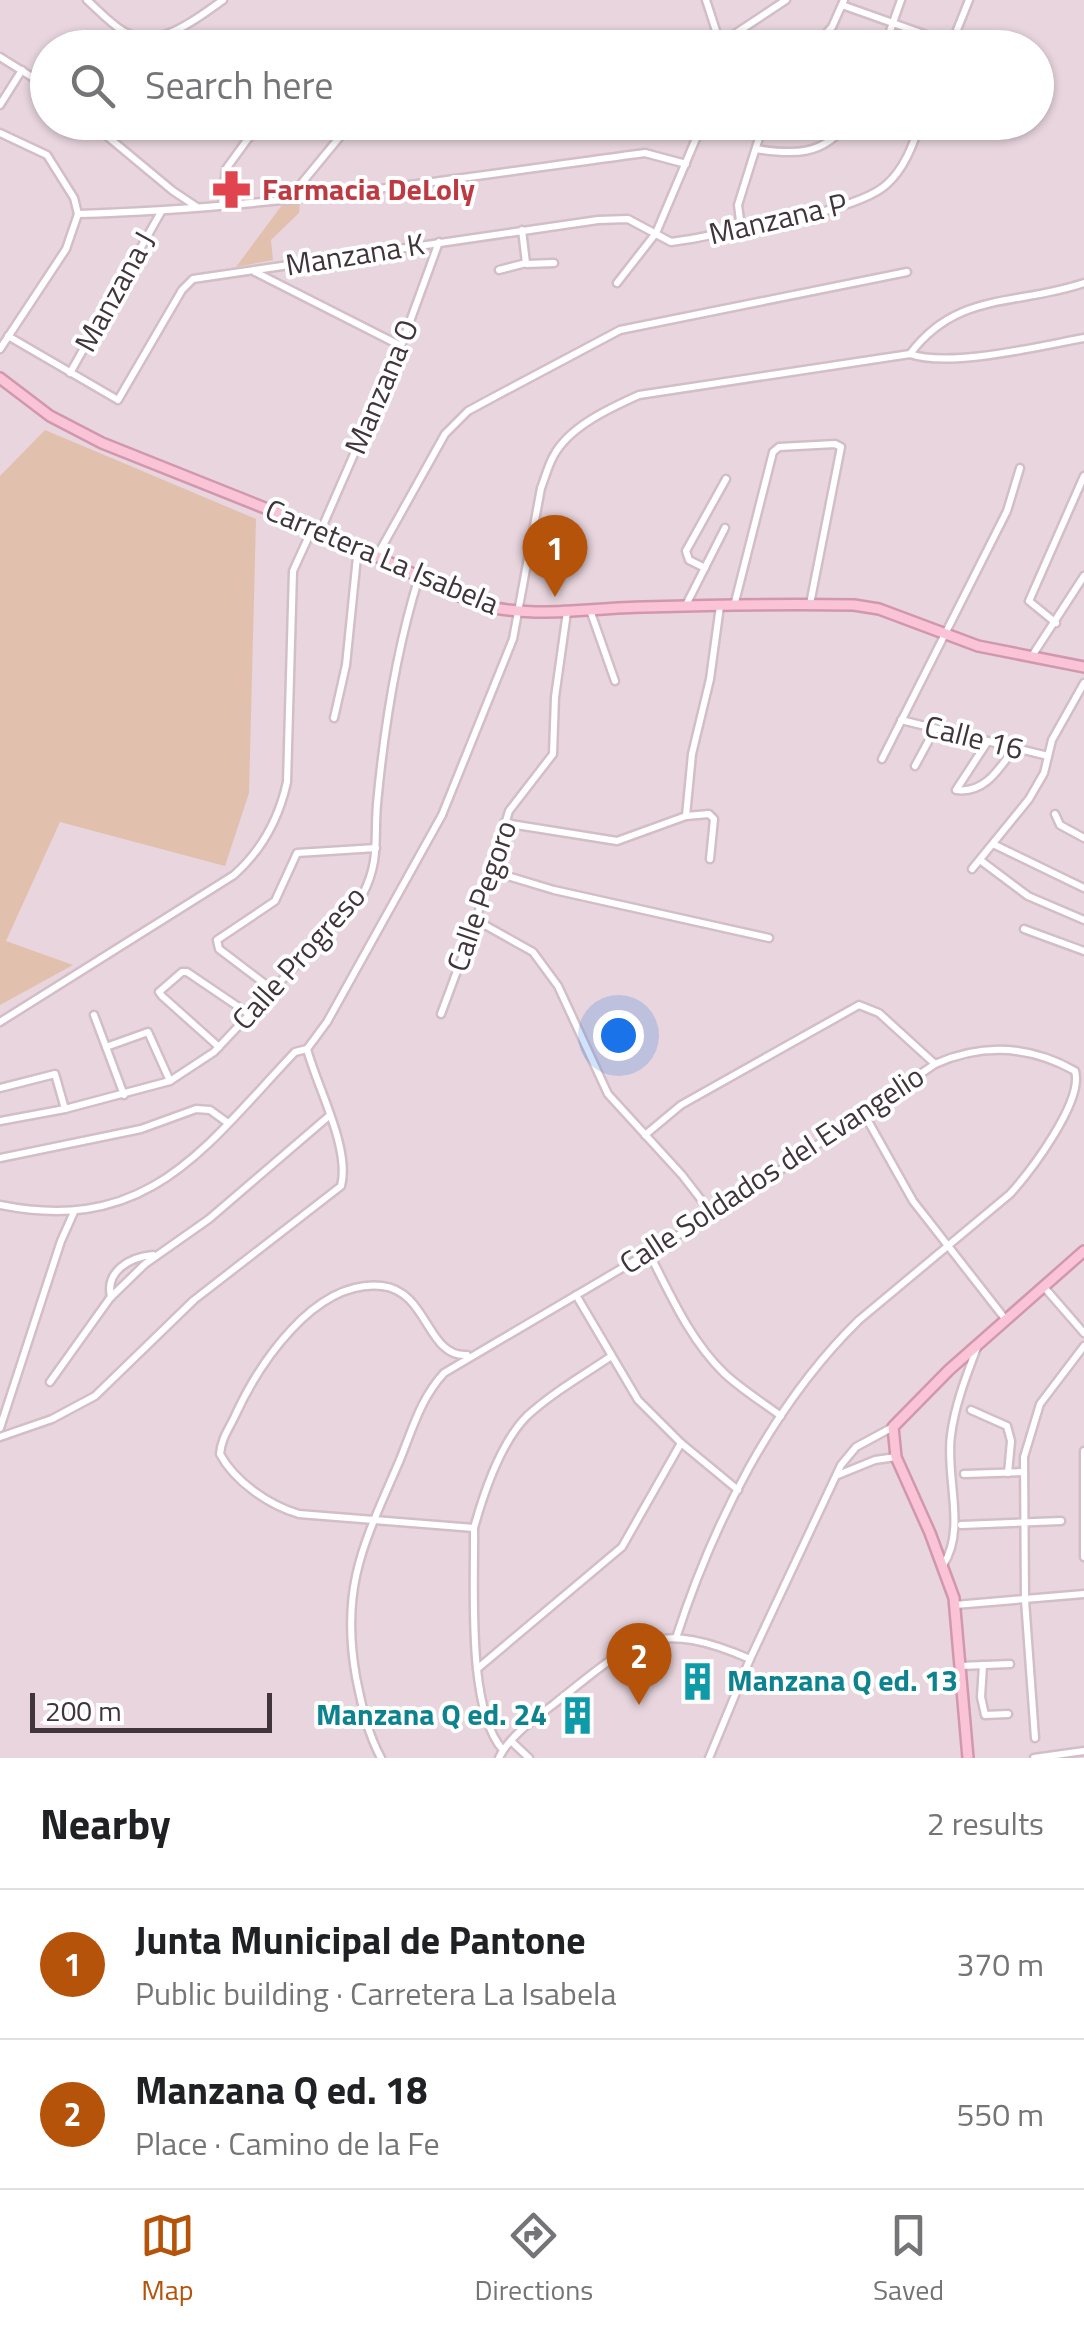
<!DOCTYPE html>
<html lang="en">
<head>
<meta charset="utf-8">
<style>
	:root { --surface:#fff; --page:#f6f6f6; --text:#202124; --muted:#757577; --line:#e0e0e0; --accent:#b45309 }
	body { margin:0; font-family:"Titillium Web",sans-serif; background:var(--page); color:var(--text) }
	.scale { position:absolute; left:30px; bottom:25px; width:242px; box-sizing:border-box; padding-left:10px; border:5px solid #42343b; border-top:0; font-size:28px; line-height:35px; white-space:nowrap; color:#42343b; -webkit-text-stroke:8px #fff; paint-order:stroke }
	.you { position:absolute; left:618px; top:1035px; width:35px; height:35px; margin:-25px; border:8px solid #fff; border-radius:50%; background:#1a73e8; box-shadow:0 0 0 15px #1a73e833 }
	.badge { display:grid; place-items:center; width:65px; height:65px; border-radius:50%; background:var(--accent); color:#fff; font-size:32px; font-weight:700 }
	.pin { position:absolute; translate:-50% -82px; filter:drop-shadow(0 2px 5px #0008) }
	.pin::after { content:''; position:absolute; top:52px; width:35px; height:30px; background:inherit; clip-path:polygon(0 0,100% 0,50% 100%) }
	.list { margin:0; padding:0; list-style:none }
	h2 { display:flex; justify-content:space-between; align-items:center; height:130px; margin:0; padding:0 40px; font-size:42px }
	h2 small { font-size:32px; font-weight:400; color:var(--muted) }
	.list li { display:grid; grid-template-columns:65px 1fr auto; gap:30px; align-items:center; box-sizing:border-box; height:150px; padding:0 40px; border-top:2px solid var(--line) }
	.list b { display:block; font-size:38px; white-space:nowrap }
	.list p { margin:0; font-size:32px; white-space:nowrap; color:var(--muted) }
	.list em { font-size:32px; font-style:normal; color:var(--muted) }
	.icon { flex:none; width:55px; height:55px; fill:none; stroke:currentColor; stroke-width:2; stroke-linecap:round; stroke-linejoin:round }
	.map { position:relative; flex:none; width:1084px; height:1758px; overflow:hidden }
	.search { position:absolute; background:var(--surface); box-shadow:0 2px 8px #0004; left:30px; right:30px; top:30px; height:110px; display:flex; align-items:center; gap:25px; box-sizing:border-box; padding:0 35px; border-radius:55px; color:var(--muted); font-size:38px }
	.sheet { height:430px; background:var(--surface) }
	nav { display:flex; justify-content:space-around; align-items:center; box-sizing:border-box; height:140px; border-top:2px solid var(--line); background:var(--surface); font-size:28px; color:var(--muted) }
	nav a { display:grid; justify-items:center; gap:5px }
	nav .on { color:var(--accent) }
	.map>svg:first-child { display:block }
</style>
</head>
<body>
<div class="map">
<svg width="1084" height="1758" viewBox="0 0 1084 1758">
	<rect width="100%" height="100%" fill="#f0e3e8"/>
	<path fill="#e8d5dd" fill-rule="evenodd" d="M0 0H1084V1758H0ZM48 48H1036V122H48Z"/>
	<g fill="#e2c0ae">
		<polygon points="300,203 299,213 271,240 273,260 236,267 282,205"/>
		<polygon points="45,430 256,519 249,793 225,866 60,822 6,941 73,965 0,1005 0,476"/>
	</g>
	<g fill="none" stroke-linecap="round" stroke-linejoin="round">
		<defs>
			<g id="street">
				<path d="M87 0C98 10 110 23 123 31 157 52 196 19 223 0"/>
				<polyline points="706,0 721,46"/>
				<polyline points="842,5 952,44"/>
				<polyline points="148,37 150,48"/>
				<polyline points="721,43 786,0"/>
				<polyline points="951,45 969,0"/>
				<polyline points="121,48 128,34"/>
				<polyline points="656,48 721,43"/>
				<polyline points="813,48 832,27 844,0"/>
				<polyline points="884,48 901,0"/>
				<polyline points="0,57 48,87"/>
				<polyline points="0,105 22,70"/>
				<polyline points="90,122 173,191 197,207"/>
				<polyline points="345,131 359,134 442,122"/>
				<polyline points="0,133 47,155 74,198 78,214 66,249 0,349"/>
				<path d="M756 149C793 155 824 156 848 122"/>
				<polyline points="287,201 352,122"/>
				<polyline points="222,205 226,169 260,122"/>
				<path d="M78 214C268 209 457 178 645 153L686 164"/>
				<polyline points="741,228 738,205 764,122"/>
				<polyline points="527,264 554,263"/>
				<polyline points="499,270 526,263 522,230"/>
				<polyline points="255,272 401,346"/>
				<polyline points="617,283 656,233 703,122"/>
				<path d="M8 336 118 400 182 290 193 279 598 220 628 219 671 242 691 239C735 230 858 212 887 184 905 168 913 144 921 122"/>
				<path d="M910 354C957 291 1016 306 1084 283"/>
				<polyline points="70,373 161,212"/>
				<polyline points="321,530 401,346 439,242"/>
				<polyline points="377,556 445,434 468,411 492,398 620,330 907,272"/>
				<polyline points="705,568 689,560 686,551 726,479"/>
				<polyline points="686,605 725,528"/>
				<polyline points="734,606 773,452 779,447 835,444 841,447 810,604"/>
				<polyline points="590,610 615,681"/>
				<polyline points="1056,623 1029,601 1084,476"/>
				<polyline points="1032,656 1084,576"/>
				<polyline points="334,718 346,665 358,547"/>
				<polyline points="901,720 1048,756"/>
				<path d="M988 741 956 790C986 794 1000 767 1016 746"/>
				<polyline points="882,759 1007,511 1020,468"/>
				<polyline points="915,766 935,729"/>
				<polyline points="1055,814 1060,825 1084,838"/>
				<polyline points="686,816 692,754 710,679 720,606"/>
				<polyline points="504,823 617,841 686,816 709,814 714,819 710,859"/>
				<polyline points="993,844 1084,888"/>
				<polyline points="980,860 1028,896 1084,920"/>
				<polyline points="972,869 1029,799 1044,773 1052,740 1084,683"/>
				<polyline points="491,871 554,890 769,938"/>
				<polyline points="476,920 533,952 558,986 608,1094 682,1175 713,1215"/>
				<polyline points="1024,929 1084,951"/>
				<polyline points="273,990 219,949 217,940 275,901 297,853 376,848"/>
				<polyline points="441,1014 476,920 509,811 553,754 555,697 567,612"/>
				<polyline points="94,1015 124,1095"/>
				<path d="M0 1022 234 875C262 850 279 818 287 782L293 571 313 527"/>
				<polyline points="106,1047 148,1032 170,1081"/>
				<polyline points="219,1047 162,996 159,992 182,972 187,972 249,1014"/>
				<polyline points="0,1088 55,1074 65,1109"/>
				<polyline points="863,1112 913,1201 1006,1320"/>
				<path d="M0 1121 65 1109 170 1081 214 1052 363 894C380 860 374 841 377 804 384 729 396 650 419 577"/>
				<polyline points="645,1135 681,1105 859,1005 879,1013 935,1064"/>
				<polyline points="0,1158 141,1129 196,1109 210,1110 228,1123"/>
				<path d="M0 1205C149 1235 204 1148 295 1052L307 1049 327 1022 442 815 513 639 541 488C545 478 548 466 553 457 568 427 610 408 639 395L910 354C950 368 1040 346 1084 338"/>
				<path d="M649 1253C670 1294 690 1340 724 1373 741 1389 762 1402 781 1416"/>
				<polyline points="1044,1287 1084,1333"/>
				<polyline points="576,1295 638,1400 681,1443 738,1490"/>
				<path d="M111 1297C105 1271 130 1257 153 1255"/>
				<path d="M467 1355C427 1358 428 1291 382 1286 314 1279 258 1365 234 1418 228 1430 221 1440 220 1454 235 1482 269 1505 299 1514L474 1528"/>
				<polyline points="50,1382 110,1298 145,1264 209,1219 329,1116"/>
				<polyline points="971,1410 1007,1426 1011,1441 1008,1473"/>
				<polyline points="0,1428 61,1241 74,1212"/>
				<path d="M0 1437 52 1419 95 1396 194 1300 341 1186C351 1149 317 1087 307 1049"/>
				<polyline points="1084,1451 1084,1557"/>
				<polyline points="964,1474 1024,1472"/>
				<polyline points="838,1475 875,1460 896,1457"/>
				<polyline points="961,1525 1061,1521"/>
				<path d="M943 1565C967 1530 945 1476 951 1435 955 1404 967 1374 978 1345"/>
				<polyline points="955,1605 1084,1594"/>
				<polyline points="983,1665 981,1697 985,1715 1008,1714"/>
				<polyline points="960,1666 1010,1664"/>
				<polyline points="477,1669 622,1547 681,1443"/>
				<polyline points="1035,1738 1025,1600 1024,1457 1040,1404 1084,1346"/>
				<polyline points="511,1741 529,1758"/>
				<path d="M503 1750C466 1709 475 1583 474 1528 484 1492 500 1443 527 1416 552 1393 582 1376 610 1357"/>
				<path d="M381 1758C367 1732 362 1706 356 1677 340 1587 364 1543 399 1462 412 1431 420 1399 444 1373L731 1204 935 1064C983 1043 1029 1045 1075 1071 1084 1101 1030 1172 1010 1194L859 1320C772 1405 713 1524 676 1638"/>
				<path d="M499 1758C509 1736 536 1718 554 1704 630 1644 651 1616 750 1659"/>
				<polyline points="709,1758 750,1659 841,1465 856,1447 893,1427"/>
				<polyline points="1034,1758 1084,1751"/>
			</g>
			<g id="secondary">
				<path d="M0 378 50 416 102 443 330 534 474 603C531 620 586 608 644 607 714 605 784 604 854 605L879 609 978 646 1084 667"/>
				<polyline points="968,1758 954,1598 930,1533 896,1457 893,1427 949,1370 1084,1251"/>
			</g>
		</defs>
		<use href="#street" stroke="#d3bec7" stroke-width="11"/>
		<use href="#secondary" stroke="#d198ad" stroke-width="14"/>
		<use href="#street" stroke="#fff" stroke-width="6"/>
		<use href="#secondary" stroke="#fac3d6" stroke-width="9"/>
	</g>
	<defs>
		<symbol id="pharmacy-bare" viewBox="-9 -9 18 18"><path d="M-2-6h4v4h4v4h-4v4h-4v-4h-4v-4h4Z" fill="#e0444e" stroke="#fff" stroke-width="2.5" paint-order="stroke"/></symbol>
		<symbol id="building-bare" viewBox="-9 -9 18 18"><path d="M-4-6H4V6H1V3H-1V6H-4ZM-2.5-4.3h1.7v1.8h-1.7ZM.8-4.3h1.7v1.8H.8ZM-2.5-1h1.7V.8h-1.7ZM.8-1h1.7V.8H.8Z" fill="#0f9aa8" stroke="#fff" stroke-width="2.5" paint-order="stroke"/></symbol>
	</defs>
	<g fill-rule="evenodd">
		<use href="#pharmacy-bare" x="204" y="162" width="55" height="55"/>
		<use href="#building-bare" x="670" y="1654" width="55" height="55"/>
		<use href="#building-bare" x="550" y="1688" width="55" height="55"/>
	</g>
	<g text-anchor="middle" stroke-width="8" stroke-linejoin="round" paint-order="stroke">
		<g font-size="30" font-weight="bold" fill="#be3a42" stroke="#fff" text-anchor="start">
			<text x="262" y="200">Farmacia DeLoly</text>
		</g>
		<g font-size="30" fill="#42343b" stroke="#fff">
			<text transform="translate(778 219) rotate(-13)" y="10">Manzana P</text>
			<text transform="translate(355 255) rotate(-9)" y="10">Manzana K</text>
			<text transform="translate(115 292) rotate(-61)" y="10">Manzana J</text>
			<text transform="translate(382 387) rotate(-67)" y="10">Manzana O</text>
			<text transform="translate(382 557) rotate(23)" y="10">Carretera La Isabela</text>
			<text transform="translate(974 738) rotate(14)" y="10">Calle 16</text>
			<text transform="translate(482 896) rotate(-71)" y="10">Calle Pegoro</text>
			<text transform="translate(299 958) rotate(-48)" y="10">Calle Progreso</text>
			<text transform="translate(772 1170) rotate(-33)" y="10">Calle Soldados del Evangelio</text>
		</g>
		<g font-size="30" font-weight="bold" fill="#0d838f" stroke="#fff" text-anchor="start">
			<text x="727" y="1691">Manzana Q ed. 13</text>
			<text x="547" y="1725" text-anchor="end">Manzana Q ed. 24</text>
		</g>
	</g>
</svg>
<div class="scale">200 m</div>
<div class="you"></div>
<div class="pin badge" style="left:555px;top:597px">1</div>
<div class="pin badge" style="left:639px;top:1705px">2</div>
<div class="search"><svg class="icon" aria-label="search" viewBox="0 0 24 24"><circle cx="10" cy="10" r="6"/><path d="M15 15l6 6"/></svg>Search here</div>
</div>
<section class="sheet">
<h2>Nearby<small>2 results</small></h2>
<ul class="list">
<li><span class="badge">1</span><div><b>Junta Municipal de Pantone</b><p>Public building · Carretera La Isabela</p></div><em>370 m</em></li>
<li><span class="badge">2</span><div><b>Manzana Q ed. 18</b><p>Place · Camino de la Fe</p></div><em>550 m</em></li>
</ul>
</section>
<nav>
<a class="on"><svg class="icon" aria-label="map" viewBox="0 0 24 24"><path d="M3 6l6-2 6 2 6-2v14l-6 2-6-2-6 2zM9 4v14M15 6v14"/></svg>Map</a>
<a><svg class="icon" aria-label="directions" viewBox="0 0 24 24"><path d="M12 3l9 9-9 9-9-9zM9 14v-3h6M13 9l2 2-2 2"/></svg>Directions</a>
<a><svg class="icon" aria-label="saved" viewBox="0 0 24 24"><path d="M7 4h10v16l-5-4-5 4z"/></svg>Saved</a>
</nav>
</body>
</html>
